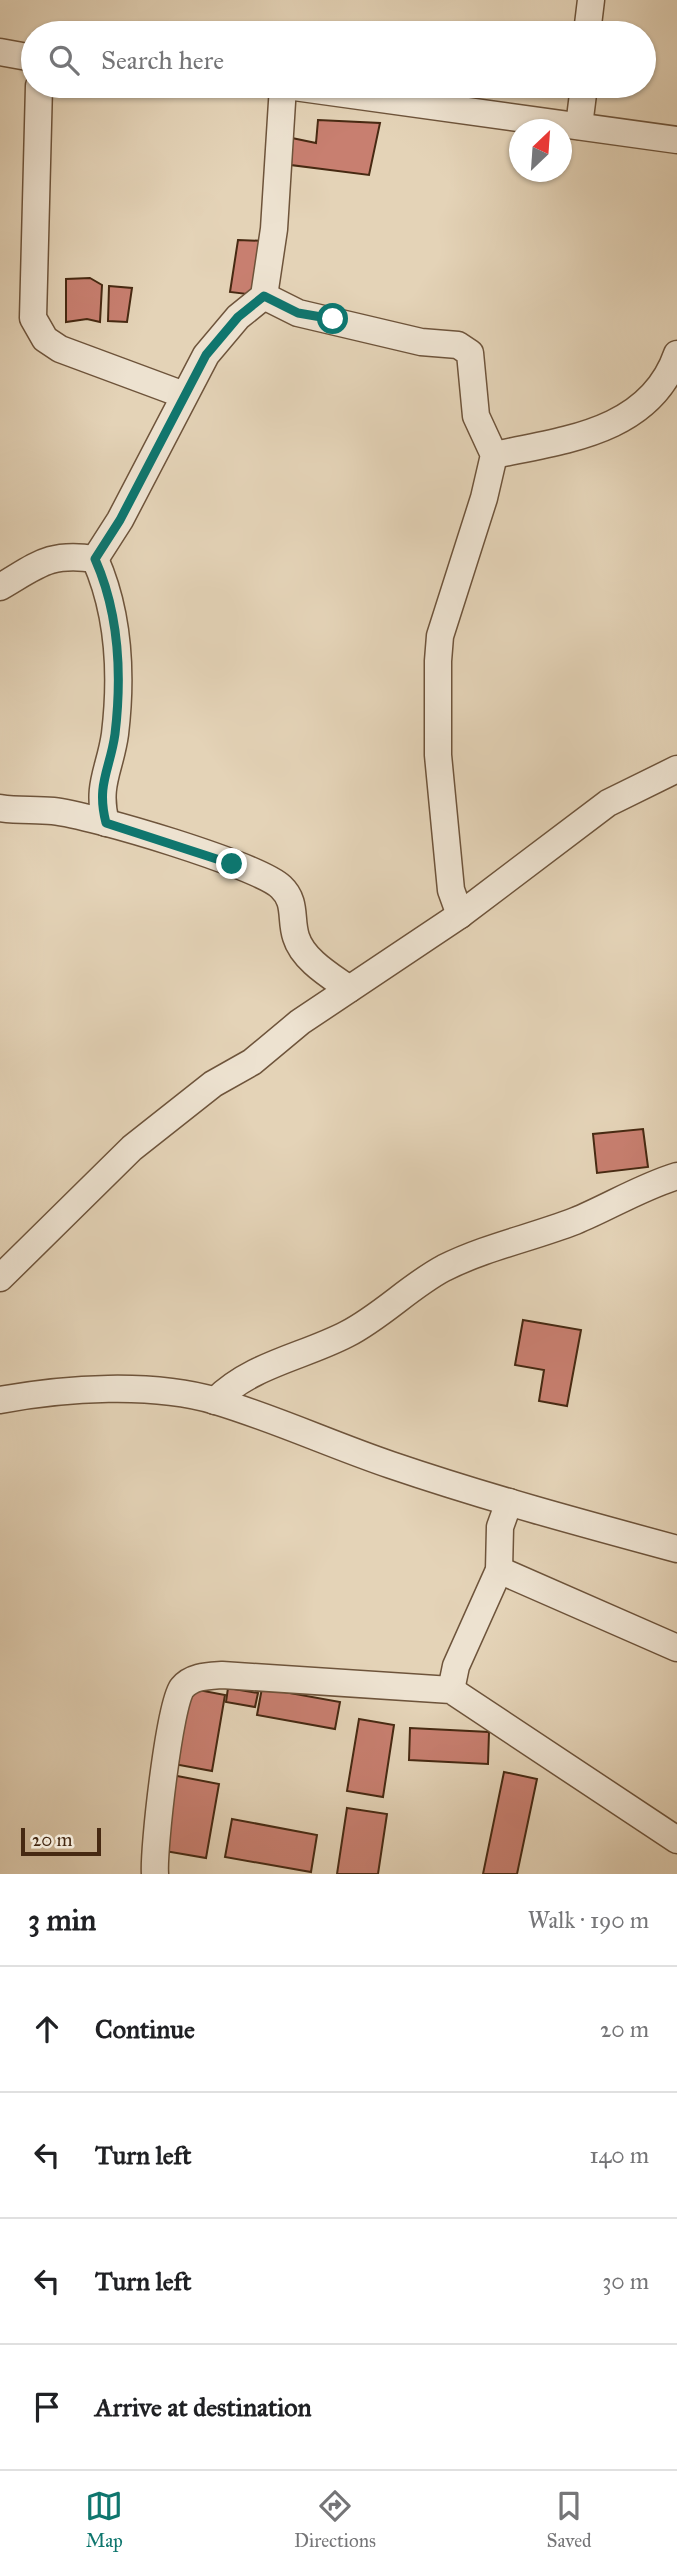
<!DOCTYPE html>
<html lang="en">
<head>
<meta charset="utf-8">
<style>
	:root { --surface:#fff; --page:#f2f2f2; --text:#202124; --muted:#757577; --line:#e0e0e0; --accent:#0f766e }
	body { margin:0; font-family:"IM FELL Great Primer",serif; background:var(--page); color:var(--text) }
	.compass { position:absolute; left:509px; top:119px; width:63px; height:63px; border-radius:50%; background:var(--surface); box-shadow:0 2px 5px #0004; rotate:25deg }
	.scale { position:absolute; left:21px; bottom:18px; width:80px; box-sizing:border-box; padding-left:7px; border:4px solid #462912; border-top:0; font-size:19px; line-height:24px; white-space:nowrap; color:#462912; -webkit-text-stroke:5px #ede2d0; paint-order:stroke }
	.stop { position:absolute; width:21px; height:21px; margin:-16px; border:5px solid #0f766e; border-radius:50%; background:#fff }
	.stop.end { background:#0f766e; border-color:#fff; box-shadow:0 2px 7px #0008 }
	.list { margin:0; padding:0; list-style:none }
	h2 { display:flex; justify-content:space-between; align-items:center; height:91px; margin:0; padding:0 28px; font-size:30px }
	h2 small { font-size:23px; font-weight:400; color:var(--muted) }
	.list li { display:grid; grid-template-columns:46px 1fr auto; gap:21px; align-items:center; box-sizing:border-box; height:126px; padding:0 28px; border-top:2px solid var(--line) }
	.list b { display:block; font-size:26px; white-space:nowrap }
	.list em { font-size:23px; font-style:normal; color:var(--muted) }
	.icon { flex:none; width:38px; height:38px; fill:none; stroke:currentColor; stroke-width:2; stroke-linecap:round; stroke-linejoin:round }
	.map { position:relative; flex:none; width:677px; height:1874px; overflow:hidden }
	.search { position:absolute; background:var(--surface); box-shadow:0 2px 5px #0004; left:21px; right:21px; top:21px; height:77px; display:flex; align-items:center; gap:18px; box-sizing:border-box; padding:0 24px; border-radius:38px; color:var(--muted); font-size:26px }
	.sheet { height:595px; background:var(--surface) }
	nav { display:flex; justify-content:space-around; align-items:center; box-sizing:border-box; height:98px; border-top:2px solid var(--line); background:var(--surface); font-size:19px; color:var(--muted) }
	nav a { display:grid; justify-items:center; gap:4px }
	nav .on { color:var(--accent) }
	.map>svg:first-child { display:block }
</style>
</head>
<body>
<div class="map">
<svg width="677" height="1874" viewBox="0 0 677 1874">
	<rect width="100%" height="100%" fill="#e4d3b7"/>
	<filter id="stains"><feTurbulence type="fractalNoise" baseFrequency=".00286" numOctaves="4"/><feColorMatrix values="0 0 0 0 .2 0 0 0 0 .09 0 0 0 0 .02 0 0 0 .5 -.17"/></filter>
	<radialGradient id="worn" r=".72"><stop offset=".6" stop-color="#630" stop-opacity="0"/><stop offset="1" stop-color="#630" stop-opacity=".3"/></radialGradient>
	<g fill="#c87f70" stroke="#462912" stroke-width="2">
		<polygon points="318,120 380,123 369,175 291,165 292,138 316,143"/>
		<polygon points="238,240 266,241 255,295 230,292"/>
		<polygon points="90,278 102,285 100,322 87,319 66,322 66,279"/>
		<polygon points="109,286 132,288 127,322 108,321"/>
		<polygon points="643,1129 648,1167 597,1173 593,1134"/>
		<polygon points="523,1320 581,1330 567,1406 539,1401 544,1370 515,1365"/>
		<polygon points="188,1688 225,1695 212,1771 174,1764"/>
		<polygon points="228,1688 258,1693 255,1707 226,1702"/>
		<polygon points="262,1688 340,1702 335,1729 257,1715"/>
		<polygon points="359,1719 394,1725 383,1797 347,1791"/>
		<polygon points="410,1728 489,1732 488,1764 409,1760"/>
		<polygon points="504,1772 537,1779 517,1874 483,1874"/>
		<polygon points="172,1775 219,1784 206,1858 159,1850"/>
		<polygon points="347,1808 387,1814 378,1874 337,1874"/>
		<polygon points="232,1819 317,1835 311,1872 225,1857"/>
	</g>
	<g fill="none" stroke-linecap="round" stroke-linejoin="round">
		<defs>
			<g id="minor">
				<polyline points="587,33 591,0"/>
				<polyline points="0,52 33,58"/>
				<polyline points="39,86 33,318 45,339 60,349 184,395"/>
				<polyline points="287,86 677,140"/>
				<polyline points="579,126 584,86"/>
				<polyline points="264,296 298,313 421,342 458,345 470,353 476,416 494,455 484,498 440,636 438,661 438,755 451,890 460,915"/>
				<path d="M494 455C565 440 650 432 677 354"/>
				<polyline points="95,559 120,520 206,355 238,317 264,296 274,229 283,86"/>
				<path d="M95 559C119 613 122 675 115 734 110 770 96 785 106 823"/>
				<path d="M0 587C38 565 49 552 95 559"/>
				<path d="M0 808C18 811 36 809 53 811 91 815 258 865 281 887 297 902 290 919 296 937 303 960 331 976 349 989"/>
				<polyline points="0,1278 132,1148 213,1084 252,1062 300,1022 460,915 608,803 677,769"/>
				<path d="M0 1400C65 1388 152 1382 216 1401 276 1419 332 1445 391 1465 485 1497 581 1523 677 1549"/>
				<path d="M215 1401C252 1364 303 1357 347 1334 382 1316 410 1286 444 1268 486 1247 531 1238 575 1221 609 1207 641 1187 677 1176"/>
				<polyline points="499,1570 677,1648"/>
				<polyline points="451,1690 456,1666 499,1570 500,1527 509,1502"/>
				<path d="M155 1874C153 1850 170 1701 182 1688 192 1676 208 1676 222 1675L451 1690 677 1840"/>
			</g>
		</defs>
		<use href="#minor" stroke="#6e543b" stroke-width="29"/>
		<use href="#minor" stroke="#ede2d0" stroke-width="26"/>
	</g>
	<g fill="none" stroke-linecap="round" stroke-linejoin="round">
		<path stroke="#0f766e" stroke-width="9" d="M232 864 106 823C96 784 110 770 115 734 122 675 119 613 95 559L120 520 206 355 238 317 264 296 298 313 333 319"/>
	</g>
	<rect width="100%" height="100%" filter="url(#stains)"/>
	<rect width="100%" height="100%" fill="url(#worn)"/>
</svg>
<svg class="compass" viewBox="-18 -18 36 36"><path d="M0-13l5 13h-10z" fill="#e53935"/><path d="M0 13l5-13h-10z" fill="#757577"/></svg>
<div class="scale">20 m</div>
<div class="stop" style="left:333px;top:319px"></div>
<div class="stop end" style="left:232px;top:864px"></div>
<div class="search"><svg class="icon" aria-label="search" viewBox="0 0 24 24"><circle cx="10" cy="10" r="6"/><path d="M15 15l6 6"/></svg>Search here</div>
</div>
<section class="sheet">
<h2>3 min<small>Walk · 190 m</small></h2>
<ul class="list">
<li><svg class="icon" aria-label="ahead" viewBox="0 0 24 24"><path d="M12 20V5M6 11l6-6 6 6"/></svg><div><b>Continue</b></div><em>20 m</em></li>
<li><svg class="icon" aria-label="left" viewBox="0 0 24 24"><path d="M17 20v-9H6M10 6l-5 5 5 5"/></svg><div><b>Turn left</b></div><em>140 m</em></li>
<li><svg class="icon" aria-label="left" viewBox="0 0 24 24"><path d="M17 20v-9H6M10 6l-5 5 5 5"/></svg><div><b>Turn left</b></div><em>30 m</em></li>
<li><svg class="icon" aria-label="arrive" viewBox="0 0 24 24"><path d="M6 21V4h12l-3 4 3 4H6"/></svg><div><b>Arrive at destination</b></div></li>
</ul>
</section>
<nav>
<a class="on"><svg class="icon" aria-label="map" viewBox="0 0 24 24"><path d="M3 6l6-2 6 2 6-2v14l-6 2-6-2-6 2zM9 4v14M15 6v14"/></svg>Map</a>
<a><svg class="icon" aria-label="directions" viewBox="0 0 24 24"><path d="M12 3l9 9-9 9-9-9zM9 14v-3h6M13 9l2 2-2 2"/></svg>Directions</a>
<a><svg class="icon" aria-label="saved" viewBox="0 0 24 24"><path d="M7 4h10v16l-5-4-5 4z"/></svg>Saved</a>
</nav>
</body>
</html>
